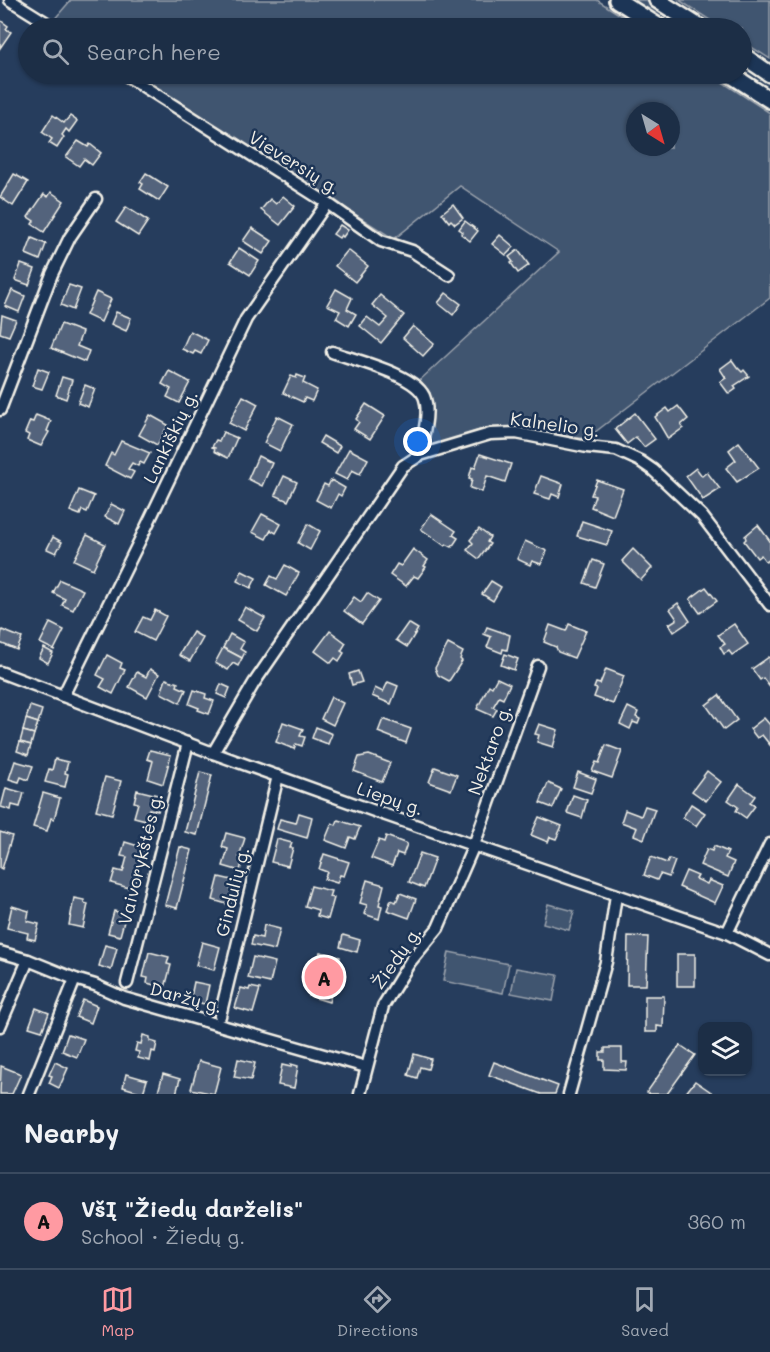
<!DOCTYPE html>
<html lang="en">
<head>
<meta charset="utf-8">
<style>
	:root { --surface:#1c2e46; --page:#293a51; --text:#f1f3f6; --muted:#a0a8b3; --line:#3a4a5f; --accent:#ff9aa2 }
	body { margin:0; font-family:Mali,sans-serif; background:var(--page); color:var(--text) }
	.controls { position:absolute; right:18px; bottom:18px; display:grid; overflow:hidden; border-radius:12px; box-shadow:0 2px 4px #0004 }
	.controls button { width:54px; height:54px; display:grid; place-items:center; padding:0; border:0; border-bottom:2px solid var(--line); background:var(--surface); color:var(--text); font:30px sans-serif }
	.compass { position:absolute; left:626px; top:102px; width:54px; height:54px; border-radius:50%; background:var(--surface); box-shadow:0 2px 4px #0004; rotate:143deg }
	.you { position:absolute; left:418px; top:442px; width:21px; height:21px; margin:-15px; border:4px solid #fff; border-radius:50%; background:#1a73e8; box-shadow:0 0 0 9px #1a73e833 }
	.badge { display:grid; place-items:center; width:39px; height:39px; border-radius:50%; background:var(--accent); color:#111; font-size:20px; font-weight:700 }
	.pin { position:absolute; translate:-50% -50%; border:3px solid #fff; box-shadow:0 2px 6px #0006 }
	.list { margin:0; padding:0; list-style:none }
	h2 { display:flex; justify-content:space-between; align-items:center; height:78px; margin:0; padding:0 24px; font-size:26px }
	h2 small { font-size:20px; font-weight:400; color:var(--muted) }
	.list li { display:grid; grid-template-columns:39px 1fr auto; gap:18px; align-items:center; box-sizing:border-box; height:96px; padding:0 24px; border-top:2px solid var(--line) }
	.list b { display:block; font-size:22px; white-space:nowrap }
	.list p { margin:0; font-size:20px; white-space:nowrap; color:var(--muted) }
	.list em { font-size:20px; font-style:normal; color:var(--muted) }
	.icon { flex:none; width:33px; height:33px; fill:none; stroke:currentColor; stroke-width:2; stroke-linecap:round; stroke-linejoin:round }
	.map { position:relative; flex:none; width:770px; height:1094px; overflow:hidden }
	.search { position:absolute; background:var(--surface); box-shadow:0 2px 4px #0004; left:18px; right:18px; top:18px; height:66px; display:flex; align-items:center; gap:15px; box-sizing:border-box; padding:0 21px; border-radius:33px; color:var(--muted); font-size:22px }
	.sheet { height:174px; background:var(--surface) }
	nav { display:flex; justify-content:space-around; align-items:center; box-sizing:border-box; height:84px; border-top:2px solid var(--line); background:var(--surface); font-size:16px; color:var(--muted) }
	nav a { display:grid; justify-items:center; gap:3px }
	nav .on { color:var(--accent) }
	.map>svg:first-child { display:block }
</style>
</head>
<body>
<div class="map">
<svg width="770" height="1094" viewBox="0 0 770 1094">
	<rect width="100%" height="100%" fill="#263d5d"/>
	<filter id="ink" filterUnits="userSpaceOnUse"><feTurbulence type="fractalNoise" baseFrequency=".0167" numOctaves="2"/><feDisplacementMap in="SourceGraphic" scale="12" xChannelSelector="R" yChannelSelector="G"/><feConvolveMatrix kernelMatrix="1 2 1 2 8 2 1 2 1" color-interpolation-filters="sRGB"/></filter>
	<g filter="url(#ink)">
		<g fill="#40546f" stroke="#9aa2ac" stroke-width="1.5" fill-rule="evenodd">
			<polygon points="71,0 597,0 641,28 63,28 52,22"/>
			<polygon points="630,0 645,0 689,28 674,28"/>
			<polygon points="679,0 770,0 770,59 742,41 742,28 722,28"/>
			<path d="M134 74H710L770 113V298L586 439 515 427 483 429 429 447 424 446 432 413 430 393 420 380 559 252 460 186 394 239ZM635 111H671V147H635Z"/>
			<polygon points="548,904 574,911 569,930 543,923"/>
			<polygon points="449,952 509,964 503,993 443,981"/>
			<polygon points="516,968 558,975 553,1001 511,993"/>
		</g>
		<g fill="#52647b" stroke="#f4f1e8" stroke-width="1.5">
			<polygon points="0,20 8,26 6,29 11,32 0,48"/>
			<polygon points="53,115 64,123 70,116 77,121 69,132 66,129 62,135 64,137 57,148 49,143 52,139 42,132"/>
			<polygon points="78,141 88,147 90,144 101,153 92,165 84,159 79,166 66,157"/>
			<polygon points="146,173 168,187 159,201 140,189 143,184 140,182"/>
			<polygon points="14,174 28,182 13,206 0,197"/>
			<polygon points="51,192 64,201 44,232 32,224 34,221 28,217 44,194 48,197"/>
			<polygon points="283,196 295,206 280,225 261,210 270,199 276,204"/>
			<polygon points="453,204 463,218 455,224 451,220 449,222 442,213"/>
			<polygon points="126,207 148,221 138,236 116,222"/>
			<polygon points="465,221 478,231 470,241 461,234 463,232 459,229"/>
			<polygon points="340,225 348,230 343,237 341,235 339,238 333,234"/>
			<polygon points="252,228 272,241 263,254 243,241"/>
			<polygon points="500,235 514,247 506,255 492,244"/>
			<polygon points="32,238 46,244 40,260 26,254"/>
			<polygon points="239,248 259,261 250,275 230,262"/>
			<polygon points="348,250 368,266 355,282 335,266"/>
			<polygon points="518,250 529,265 518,273 511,263 513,262 509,257"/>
			<polygon points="21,264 35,269 29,285 15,280"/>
			<polygon points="69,285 81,289 73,310 61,305"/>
			<polygon points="336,289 352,298 347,309 356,314 349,326 336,318 340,311 327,305"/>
			<polygon points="12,290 25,296 19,312 5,306"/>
			<polygon points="96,292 111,299 101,322 86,315"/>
			<polygon points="446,293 461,304 453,315 438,303"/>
			<polygon points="380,295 404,315 381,343 360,326 367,317 380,327 388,318 372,305"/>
			<polygon points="116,312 131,318 126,331 111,324"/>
			<polygon points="2,315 16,320 9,336 0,333"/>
			<polygon points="61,324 82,332 77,346 89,351 85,362 51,348"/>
			<polygon points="413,326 434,344 423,356 403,338"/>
			<polygon points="190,331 208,340 201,354 195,351 193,354 182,349"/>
			<polygon points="732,360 737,367 742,372 744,370 749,376 734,386 736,389 729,394 720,382 726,378 720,369"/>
			<polygon points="38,368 49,372 42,389 32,386"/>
			<polygon points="169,371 190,382 179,403 167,397 171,389 162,384"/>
			<polygon points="297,375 305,378 303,383 317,390 312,401 305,398 303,402 283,393 291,376 296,378"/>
			<polygon points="62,377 72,380 66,399 56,395"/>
			<polygon points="85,385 95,389 88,407 78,403"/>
			<polygon points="243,396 258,404 244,431 229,423"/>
			<polygon points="366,404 385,416 370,439 354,429 359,422 356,419"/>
			<polygon points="678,406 688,419 681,425 683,428 668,439 655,417 667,408 670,412"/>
			<polygon points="635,413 655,439 644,447 636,437 627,444 615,429"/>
			<polygon points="36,415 51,421 47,431 49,432 41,446 27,440 29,435 25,433 30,421 33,422"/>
			<polygon points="150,415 168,425 157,445 139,435"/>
			<polygon points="277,416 293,424 280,451 264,443"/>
			<polygon points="223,432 237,438 228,458 214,451 215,448 212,447 216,440 219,441"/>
			<polygon points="323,436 340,446 336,453 319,443"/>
			<polygon points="121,441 150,453 144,464 140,462 138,466 132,463 128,469 134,472 130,479 105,466 111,453 114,455"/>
			<polygon points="739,442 759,468 737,482 726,468 736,460 729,450"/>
			<polygon points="349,449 368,459 360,474 352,470 347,480 335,474"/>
			<polygon points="480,454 511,464 505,482 487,476 482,492 470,488 472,479 469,478 472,467 475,468"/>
			<polygon points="258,456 272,463 262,486 248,479"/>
			<polygon points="696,468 702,476 707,472 720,489 703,500 686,476"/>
			<polygon points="284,476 297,482 288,501 275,495"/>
			<polygon points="541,476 563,484 559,497 552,494 550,499 534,494"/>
			<polygon points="331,480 345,488 341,496 338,494 331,508 316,500 324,484 328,486"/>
			<polygon points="597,480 623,489 613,516 591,507 595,496 591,495"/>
			<polygon points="79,490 94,496 87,512 82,510 80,515 70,511"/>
			<polygon points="111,504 125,511 119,524 105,517"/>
			<polygon points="262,514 281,524 276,533 271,530 266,539 252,532"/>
			<polygon points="431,514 456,531 453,535 458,538 452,547 446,544 445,546 421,529"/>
			<polygon points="582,521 612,531 607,545 577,536"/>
			<polygon points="308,524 320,531 310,550 298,543"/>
			<polygon points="758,525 770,541 770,559 766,562 761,555 757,558 744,541 746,539 745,536"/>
			<polygon points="479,529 490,537 487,542 490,544 479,559 467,550 473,543 470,540"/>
			<polygon points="87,535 105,544 93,569 74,560"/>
			<polygon points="53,537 62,542 56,553 47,549"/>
			<polygon points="525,541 547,551 541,564 532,561 530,565 517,559"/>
			<polygon points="413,549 428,560 424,566 426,567 418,578 414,576 406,586 390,575 397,564 401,566"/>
			<polygon points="633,549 652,568 641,580 622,561"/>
			<polygon points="593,560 604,564 595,587 584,583"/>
			<polygon points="285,565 299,573 286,596 266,585 271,576 277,579"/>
			<polygon points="242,571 256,578 251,588 237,581"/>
			<polygon points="60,580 83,590 73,610 62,605 65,599 53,593"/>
			<polygon points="491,581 501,587 493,601 482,594"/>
			<polygon points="706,587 717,601 700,613 690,599"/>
			<polygon points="367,593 379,601 362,624 344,611 354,597 361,602"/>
			<polygon points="678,603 690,621 674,632 669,624 677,619 670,609"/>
			<polygon points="245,607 265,618 257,631 238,620"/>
			<polygon points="155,610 166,616 153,641 135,632 143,617 150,620"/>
			<polygon points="50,623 64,630 54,650 40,643"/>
			<polygon points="408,623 418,629 407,647 396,640"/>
			<polygon points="569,624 586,631 574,658 558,652 556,647 544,642 550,625 566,631"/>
			<polygon points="734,624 748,644 732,655 729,651 724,654 720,647 725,644 718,635"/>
			<polygon points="487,627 510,635 507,650 503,649 502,653 487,647 491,637 484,634"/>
			<polygon points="2,630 22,638 17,650 0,643"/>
			<polygon points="330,631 346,643 341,651 344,653 339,661 335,658 331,663 315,651"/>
			<polygon points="193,632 203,638 190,661 179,655"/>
			<polygon points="230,634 244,642 240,649 245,652 242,658 223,648"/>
			<polygon points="448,644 463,652 460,659 462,661 449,681 438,675 435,668"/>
			<polygon points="44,648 53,653 48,663 39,658"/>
			<polygon points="223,648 242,658 238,666 233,663 228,670 215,663"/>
			<polygon points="505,654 518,659 514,670 501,665"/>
			<polygon points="107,655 122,663 120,668 125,670 113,694 100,687 105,679 97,675"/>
			<polygon points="769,657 770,658 769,686 763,678 760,680 752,669"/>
			<polygon points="150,669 159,674 147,697 129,687 137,672 146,677"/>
			<polygon points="606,669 624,676 613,704 594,697 597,689 594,688 596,683 600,684"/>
			<polygon points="358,671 362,682 352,685 349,674"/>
			<polygon points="497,678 510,684 503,699 499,697 493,707 497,709 493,716 477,709 489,685 492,687"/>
			<polygon points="166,679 178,683 177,686 186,690 180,703 161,693"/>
			<polygon points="388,682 398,686 391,704 372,696 375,688 383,692"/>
			<polygon points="221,684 230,688 226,698 217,694"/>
			<polygon points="194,690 206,694 205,698 214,701 209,714 198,710 199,708 189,704"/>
			<polygon points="719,695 737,720 724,730 706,705"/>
			<polygon points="331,697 343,703 333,725 321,719"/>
			<polygon points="30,706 42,710 38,723 26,719"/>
			<polygon points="628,707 638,712 636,717 640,719 638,724 633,722 630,729 620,724"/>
			<polygon points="764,718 770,725 770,745 762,735 757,738 750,729"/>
			<polygon points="26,719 38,723 34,734 23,731"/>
			<polygon points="383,719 411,729 406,743 378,732"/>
			<polygon points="283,722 303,729 300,736 305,737 302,746 296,744 294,749 276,742"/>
			<polygon points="539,724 558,730 553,747 537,742 539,735 535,734"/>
			<polygon points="316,727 332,734 328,744 312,738"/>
			<polygon points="23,731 34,734 31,745 20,742"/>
			<polygon points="20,742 31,745 28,755 17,751"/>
			<polygon points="606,745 622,751 612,778 592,771 596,762 599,763"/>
			<polygon points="150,750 171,755 163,784 148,779 153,761 147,759"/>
			<polygon points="369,755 390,763 382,782 354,771 359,757"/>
			<polygon points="55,759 68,762 65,773 68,774 65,787 45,782 49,769 52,770"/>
			<polygon points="15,761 33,766 28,780 21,777 19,782 9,779"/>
			<polygon points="435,767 457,775 451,790 429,782"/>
			<polygon points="707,771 721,782 706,801 692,791"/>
			<polygon points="200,772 212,775 197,835 185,832"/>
			<polygon points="578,772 596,779 591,793 573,787"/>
			<polygon points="105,777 121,781 112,814 96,810"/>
			<polygon points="548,783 561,789 553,808 540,803"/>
			<polygon points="739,784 755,796 750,803 755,806 746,818 736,811 738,807 728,800"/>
			<polygon points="6,788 24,793 20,807 12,805 11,810 1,807"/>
			<polygon points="137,790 162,796 158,811 149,809 146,820 134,817 138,803 134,802"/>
			<polygon points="43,793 60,798 54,819 51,818 47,831 33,827"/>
			<polygon points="573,795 587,800 582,818 567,813"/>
			<polygon points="691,804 705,813 696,826 683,817"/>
			<polygon points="645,806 655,809 644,839 634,835 637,828 621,822 625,810 641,816"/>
			<polygon points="299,813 312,817 307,838 277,829 280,819 296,823"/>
			<polygon points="539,817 562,826 556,839 550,837 548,842 531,835"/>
			<polygon points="338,820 360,827 355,839 350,837 346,848 325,840 332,823 336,825"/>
			<polygon points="0,832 12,836 2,869 0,868"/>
			<polygon points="226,833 245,838 239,857 243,858 240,871 223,866 228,849 222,847"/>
			<polygon points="386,836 407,844 403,855 397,853 392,866 371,858 379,840 384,842"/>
			<polygon points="277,839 292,843 290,848 293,848 288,866 271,862"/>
			<polygon points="125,842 145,848 133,889 111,883 115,870 123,872 127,857 121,856"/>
			<polygon points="714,846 728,852 725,858 734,862 728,877 700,865 707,849 712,851"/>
			<polygon points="180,847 192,850 177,908 165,905"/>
			<polygon points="420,853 435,858 424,888 409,882"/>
			<polygon points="324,854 349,862 344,876 340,875 337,883 324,879 327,872 319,869"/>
			<polygon points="651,857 667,863 669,859 675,861 669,877 660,874 657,880 644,875"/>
			<polygon points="686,871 698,876 696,879 707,884 709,880 723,886 715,903 679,887"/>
			<polygon points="219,877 232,880 230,889 234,890 230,905 213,900"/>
			<polygon points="367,880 384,885 379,905 382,906 379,919 364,914 367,905 360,903"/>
			<polygon points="311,886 331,891 329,897 334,898 328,919 317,916 318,910 305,906"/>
			<polygon points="400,893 416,899 409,918 387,910 391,900 396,902"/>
			<polygon points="74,898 84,900 84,903 88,904 83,928 69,925"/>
			<polygon points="12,906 29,911 27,921 39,924 35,940 27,938 28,933 7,928"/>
			<polygon points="114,911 126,914 120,936 108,933"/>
			<polygon points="264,925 280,929 275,950 251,945 253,936 262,938"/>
			<polygon points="343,935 360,940 357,952 340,947"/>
			<polygon points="628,936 648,937 646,985 627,985"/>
			<polygon points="202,942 220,947 214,970 196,965"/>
			<polygon points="105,945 117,948 111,970 99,966"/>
			<polygon points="149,952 169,957 167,964 171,965 165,988 147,983 148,978 143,977"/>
			<polygon points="320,952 340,957 329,1002 309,996"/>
			<rect x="677" y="954" width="18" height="32"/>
			<polygon points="253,957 275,962 270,983 248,978"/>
			<polygon points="194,982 209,985 205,1004 190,1001"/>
			<polygon points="250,987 260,989 253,1013 235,1008 241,988 249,990"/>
			<polygon points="645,996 664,996 663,1027 657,1026 657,1032 645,1032"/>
			<polygon points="83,1000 97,1006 91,1023 76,1017"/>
			<polygon points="36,1008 49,1013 42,1031 29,1027"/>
			<polygon points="68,1034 84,1039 77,1057 62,1051"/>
			<polygon points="143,1035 150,1037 150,1041 157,1043 155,1052 152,1051 150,1061 138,1058 139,1052 135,1051 137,1043 141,1044"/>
			<polygon points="680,1045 695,1055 667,1094 650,1094 647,1092"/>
			<polygon points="605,1048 622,1048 622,1062 627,1062 626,1070 604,1069 604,1060 600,1060 600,1052 605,1052"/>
			<polygon points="414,1054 431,1059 428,1069 420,1067 417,1078 408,1075"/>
			<polygon points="238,1059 255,1063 251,1080 234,1077"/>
			<polygon points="199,1061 221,1067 214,1094 191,1089"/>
			<polygon points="55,1062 68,1068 59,1088 49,1083 52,1076 49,1075"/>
			<polygon points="494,1062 558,1086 555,1094 541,1094 489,1075"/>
			<polygon points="291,1064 298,1066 294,1088 278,1085 282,1065 291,1067"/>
			<polygon points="1,1066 21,1074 12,1094 0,1094"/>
			<polygon points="126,1074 147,1080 143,1093 123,1087"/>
			<polygon points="163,1074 180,1079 176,1094 162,1094 158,1092"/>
			<polygon points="695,1081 714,1094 685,1094"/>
		</g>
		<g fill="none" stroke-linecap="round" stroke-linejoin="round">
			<defs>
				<g id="minor">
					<polyline points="10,0 55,28"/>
					<polyline points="124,74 327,203 381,241 412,251 449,275"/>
					<path d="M332 352C354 360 419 375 425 399 430 415 422 438 420 455"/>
					<polyline points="0,410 52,274 70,237 96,199"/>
					<polyline points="0,672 213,753 377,812 727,933 770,955"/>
					<polyline points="63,696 140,540 246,319 327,203"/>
					<polyline points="213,753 254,683 403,466 420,455 490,434 516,433 587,447 616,450 640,461 653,470 702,516 770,605"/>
					<polyline points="727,933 770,844"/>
					<polyline points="0,952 28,960 75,979 95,985 124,998 366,1067"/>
					<polyline points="127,983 188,743"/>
					<polyline points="220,1016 278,776"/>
					<polyline points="0,1026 28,960"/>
					<polyline points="29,1094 75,979"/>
					<polyline points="360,1094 383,1006 410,962 438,928 474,845 538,666"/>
					<polyline points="569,1094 606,962 616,895"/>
				</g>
				<g id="highway">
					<polyline points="617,0 661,28"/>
					<polyline points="657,0 701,28"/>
					<polyline points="742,55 770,74"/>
					<polyline points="730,74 770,100"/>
				</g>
			</defs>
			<use href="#minor" stroke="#f4f1e8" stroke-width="15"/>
			<use href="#highway" stroke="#f4f1e8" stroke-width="20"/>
			<use href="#minor" stroke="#1d3557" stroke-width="10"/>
			<use href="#highway" stroke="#1d3557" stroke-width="15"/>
		</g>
	</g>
	<g text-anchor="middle" stroke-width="5" stroke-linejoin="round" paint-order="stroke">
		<g font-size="18" fill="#f4f1e8" stroke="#1d3557">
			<text transform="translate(294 163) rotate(32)" y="6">Vieversių g.</text>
			<text transform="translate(555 425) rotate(8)" y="6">Kalnelio g.</text>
			<text transform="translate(171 437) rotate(-64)" y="6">Lankiškių g.</text>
			<text transform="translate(490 750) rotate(-70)" y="6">Nektaro g.</text>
			<text transform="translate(390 799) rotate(19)" y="6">Liepų g.</text>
			<text transform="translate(141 859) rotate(-76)" y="6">Vaivorykštės g.</text>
			<text transform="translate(233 892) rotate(-76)" y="6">Gindulių g.</text>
			<text transform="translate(397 958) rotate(-55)" y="6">Žiedų g.</text>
			<text transform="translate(186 998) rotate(15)" y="6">Daržų g.</text>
		</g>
	</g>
</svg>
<div class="controls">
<button><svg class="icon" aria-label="layers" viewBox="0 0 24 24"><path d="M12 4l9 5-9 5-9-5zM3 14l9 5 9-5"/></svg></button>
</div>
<svg class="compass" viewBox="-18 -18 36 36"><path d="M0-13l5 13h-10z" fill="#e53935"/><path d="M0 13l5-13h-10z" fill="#a0a8b3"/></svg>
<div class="you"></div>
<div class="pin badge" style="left:324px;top:977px">A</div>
<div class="search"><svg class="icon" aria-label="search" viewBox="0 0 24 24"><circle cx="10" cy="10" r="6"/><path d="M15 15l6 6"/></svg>Search here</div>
</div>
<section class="sheet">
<h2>Nearby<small></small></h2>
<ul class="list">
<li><span class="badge">A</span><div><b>VšĮ &quot;Žiedų darželis&quot;</b><p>School · Žiedų g.</p></div><em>360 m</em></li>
</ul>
</section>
<nav>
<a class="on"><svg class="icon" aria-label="map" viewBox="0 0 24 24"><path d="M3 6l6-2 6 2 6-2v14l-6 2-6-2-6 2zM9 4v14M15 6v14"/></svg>Map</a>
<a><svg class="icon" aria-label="directions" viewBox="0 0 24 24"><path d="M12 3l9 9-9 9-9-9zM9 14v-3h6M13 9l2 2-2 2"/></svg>Directions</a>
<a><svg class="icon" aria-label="saved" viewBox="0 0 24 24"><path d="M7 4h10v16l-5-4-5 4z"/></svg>Saved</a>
</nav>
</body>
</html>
